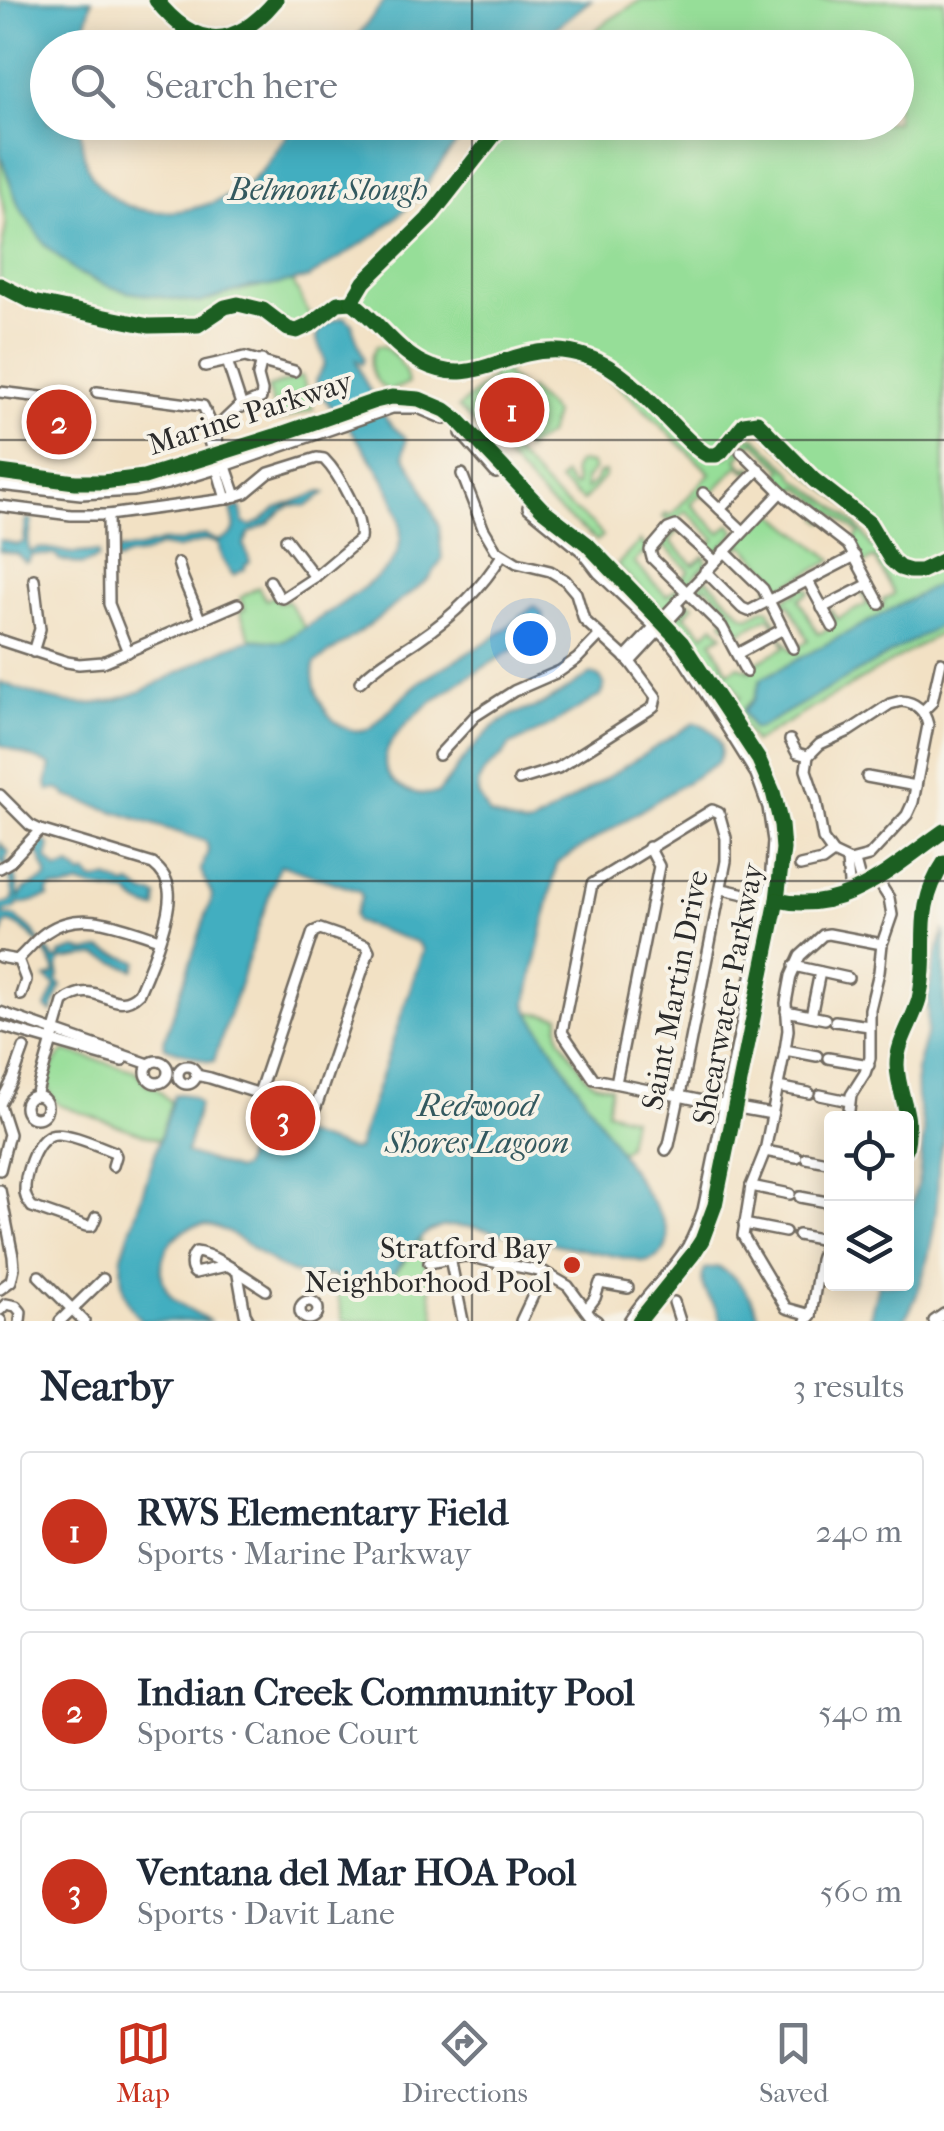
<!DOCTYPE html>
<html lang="en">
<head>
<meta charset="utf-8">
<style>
	:root { --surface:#fff; --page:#f2f2f3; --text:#1f2937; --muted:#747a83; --line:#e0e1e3; --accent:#c8321e }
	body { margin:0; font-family:"IM FELL French Canon",serif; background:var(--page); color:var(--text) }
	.controls { position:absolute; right:30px; bottom:30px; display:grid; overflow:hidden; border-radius:10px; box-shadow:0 5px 25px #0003 }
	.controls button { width:90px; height:90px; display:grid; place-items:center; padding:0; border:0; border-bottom:2px solid var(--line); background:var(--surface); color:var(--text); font:50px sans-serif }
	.you { position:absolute; left:530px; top:638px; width:35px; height:35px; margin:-25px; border:8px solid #fff; border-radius:50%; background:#1a73e8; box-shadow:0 0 0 15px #1a73e833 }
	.badge { display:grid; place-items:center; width:65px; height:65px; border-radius:50%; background:var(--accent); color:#fff; font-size:32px; font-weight:700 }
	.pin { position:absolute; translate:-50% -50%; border:5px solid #fff; box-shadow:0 2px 10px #0006 }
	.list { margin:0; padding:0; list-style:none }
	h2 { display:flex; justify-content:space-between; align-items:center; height:130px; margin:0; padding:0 40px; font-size:42px }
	h2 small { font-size:32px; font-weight:400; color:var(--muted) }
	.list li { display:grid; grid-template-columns:65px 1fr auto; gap:30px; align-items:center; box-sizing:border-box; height:160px; margin:0 20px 20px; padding:0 20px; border:2px solid var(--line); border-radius:10px }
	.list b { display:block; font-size:38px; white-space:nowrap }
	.list p { margin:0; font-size:32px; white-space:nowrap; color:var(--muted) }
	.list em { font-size:32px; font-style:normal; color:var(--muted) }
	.icon { flex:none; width:55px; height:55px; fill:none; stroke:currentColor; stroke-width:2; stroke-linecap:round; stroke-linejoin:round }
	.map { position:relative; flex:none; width:944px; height:1321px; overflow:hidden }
	.search { position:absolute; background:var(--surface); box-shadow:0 5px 25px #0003; left:30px; right:30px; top:30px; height:110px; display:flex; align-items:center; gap:25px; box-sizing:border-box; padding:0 35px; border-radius:55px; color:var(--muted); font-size:38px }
	.sheet { height:670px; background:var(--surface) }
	nav { display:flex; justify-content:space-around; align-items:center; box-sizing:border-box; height:140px; border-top:2px solid var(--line); background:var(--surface); font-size:28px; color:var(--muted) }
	nav a { display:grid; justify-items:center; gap:5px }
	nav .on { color:var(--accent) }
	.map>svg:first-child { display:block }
</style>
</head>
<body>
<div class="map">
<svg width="944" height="1321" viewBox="0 0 944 1321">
	<rect width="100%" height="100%" fill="#f7f3e8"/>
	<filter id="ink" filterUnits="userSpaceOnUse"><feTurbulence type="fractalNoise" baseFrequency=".01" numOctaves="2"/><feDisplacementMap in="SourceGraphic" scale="20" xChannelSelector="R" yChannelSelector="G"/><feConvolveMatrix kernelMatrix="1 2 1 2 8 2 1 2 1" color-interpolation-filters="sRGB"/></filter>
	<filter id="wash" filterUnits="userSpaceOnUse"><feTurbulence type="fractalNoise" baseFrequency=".0048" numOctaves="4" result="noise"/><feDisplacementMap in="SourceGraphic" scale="40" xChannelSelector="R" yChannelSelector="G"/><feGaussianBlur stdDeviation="2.25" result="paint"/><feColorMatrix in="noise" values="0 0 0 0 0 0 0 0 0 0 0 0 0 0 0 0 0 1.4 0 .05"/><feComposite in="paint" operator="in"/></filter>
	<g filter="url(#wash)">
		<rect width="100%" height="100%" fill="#f2e1c4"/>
		<g fill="#96de98" stroke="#608462" stroke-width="2.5" fill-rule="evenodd">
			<path d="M641 0H944V581L761 679 754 699 744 708V714L753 729H757L944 623V631L754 742 723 696 726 694 732 703 741 697 732 682 718 689 674 625 684 603 688 602 694 605 684 615 704 634 714 625 723 635 712 641 728 672 739 666 750 671 749 667 753 665 750 658 744 659V655L749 652 755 663 785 647 780 635 792 651 808 640 789 604 777 609V601L788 598 789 595 795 594 802 587 808 589 810 592 799 599 818 634 829 629 830 609 837 619 867 604 861 591H869L870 593 866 596 873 607 884 605 883 600 894 594 875 558 863 564 852 543 859 533 832 512 824 522 819 518 827 508 799 487 791 497 775 479 783 469 754 441 737 459 747 470 751 466 753 470 749 474 739 465 711 494 720 503 700 495 691 504 720 533 730 524 735 531C733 538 722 544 718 552L712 553 706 548 715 539 686 511 677 519V523H671L663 517 666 513 670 516 710 473C689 453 668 433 648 413 601 369 570 340 503 371L525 392 530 389C535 399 548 404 554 414L548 435 526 449C515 437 505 434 493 443L458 408 493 377 488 368C412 382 404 339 352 302L364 282 428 219 506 123 896 122V48L576 47 603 24ZM753 421 759 423 776 444 814 480 869 523 882 543 872 548C860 519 820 497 795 478L791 471 756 437H749L737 451 734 449 727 457 721 452 744 424Z"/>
			<polygon points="0,155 19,207 46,246 76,272 93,280 128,292 199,303 230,292 292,280 312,320 302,327 291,328 266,309 236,302 226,305 199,324 137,323 99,312 28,299 0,282 0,257 6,226 0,185"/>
			<path d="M377 346H383C397 356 406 367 408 384L388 391C372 380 364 363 377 346Z"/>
			<polygon points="302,376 313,409 278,421 268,388"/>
			<polygon points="508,450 514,452 554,495 592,524 603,536 597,541 549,503 503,454"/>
			<polygon points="580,462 592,464 594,469 585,480 586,489 594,483 599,473 605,472 605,476 583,501 559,482 564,475 572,486 576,486 576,481 573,473 576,464"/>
			<polygon points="771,511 833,560 770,593 767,589 777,579 742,544 733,555 731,550 753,526 755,527"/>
			<polygon points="671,531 678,531 670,541 694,565 704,556 706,559 706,564 689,582 684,583 680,580 689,570 664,546 654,555 653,553"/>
			<polygon points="640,541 647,548 647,553 642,554 634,563 667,596 678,587 680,594 663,612 617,565"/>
			<polygon points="706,578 743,615 749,617 763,609 768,609 776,623 776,627 769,617 739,633 745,645 738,647 736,644 740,641 731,624 726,626 722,621 731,612 706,586 696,597 693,593"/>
			<polygon points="258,587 266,600 274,596 279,603 287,600 305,628 282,642 251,639 240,611 245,609 240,598"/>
			<polygon points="529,1012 560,1016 558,1027 560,1037 586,1077 594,1083 611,1087 607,1111 632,1118 627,1146 620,1153"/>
			<path d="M65 1051 136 1071 146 1084 156 1088 171 1102 159 1140 59 1105C56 1102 50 1094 49 1090 46 1078 56 1057 65 1051Z"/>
			<polygon points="420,1238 436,1321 343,1321 334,1277 338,1277 354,1286 395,1272 403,1264"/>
		</g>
		<g fill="#42aec0" stroke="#366c76" stroke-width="2.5">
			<path d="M0 0H92L80 47 48 48V122L80 123C81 137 82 154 88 168 116 228 195 218 242 188 265 174 280 144 295 123H474L446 156 417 199 377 234 308 278 270 286 250 287 199 303 128 292 108 286 76 272 46 246 19 207 0 155Z"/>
			<polygon points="385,0 591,0 542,39 535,47 349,47"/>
			<path d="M344 317 353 324V329L364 359 362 364 356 360C358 371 380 410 387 420 392 427 400 432 406 438L404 455 420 482 439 526 442 559 430 578 367 627 315 663C308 684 325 720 346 728 354 732 362 731 371 728L419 682 496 636 534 606 542 613 543 620C537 631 528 640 517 647 491 665 346 739 395 782 407 793 422 796 438 793L470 751 493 727 514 714 542 705 591 674C602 676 608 685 601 695L548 727 509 746 505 753 484 772 478 783V794L490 815 524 826 531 825 694 723C713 725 728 746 717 763L557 863 527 1003 529 1012 659 1213C672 1234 672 1255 645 1262 605 1254 565 1246 525 1238 500 1233 458 1220 434 1229 404 1241 401 1290 359 1286 350 1285 346 1279 338 1277 320 1272 307 1280 286 1270 262 1259 225 1221 199 1225 166 1231 150 1270 171 1296 181 1308 198 1312 209 1321H142C124 1305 119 1280 122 1256L174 1095C182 1092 195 1096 199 1104L186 1153 236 1170 242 1168 257 1125 260 1121 351 1150 357 1149 423 950 418 943 356 922 354 915 362 896 359 891 281 865 278 869 214 1061 210 1062 165 1047 164 1041 211 900 212 895 201 871C202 859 213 852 205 841L66 796 64 792 57 789 49 791 47 784 51 765 0 745V682C26 691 54 703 82 704 139 706 193 657 246 641 259 637 271 643 284 641 313 622 341 606 368 584 378 576 389 569 395 557 415 518 378 468 356 437 344 419 321 401 316 381 319 375 322 370 324 365 326 354 317 347 317 338 317 327 335 319 344 317Z"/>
			<path d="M321 492 325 493 307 506 291 505 279 513 268 524 249 533 244 545 250 562 245 565V569L233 575C225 564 219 558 219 544L207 540 177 549 161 546 144 554 127 556 118 561 114 560 118 550 140 548 165 541 179 542 205 535 218 541C239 533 236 530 231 509L240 507 244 523 251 526 262 521 276 508Z"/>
			<path d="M30 518 32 521 28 544 30 552C44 544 56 551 71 553 79 554 89 551 98 552V558L82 565 60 560 54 555H31L29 561 25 562 17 554 0 551V540L17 545 24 542 26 520Z"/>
			<polygon points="944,581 944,623 761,727 753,729 743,711 754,699 761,679"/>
			<path d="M46 841 50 846 47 859 57 870 70 866 82 875 86 873 94 881 108 878 126 886 131 884 146 894H153L157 896 156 909C145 908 135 903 129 894L92 888 80 884 63 889 52 888 48 891V897L23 904H18L15 909 5 911V916H14L31 929 55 960 60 958V954L76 949 86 952 101 949 138 962 134 970 97 955 61 960 58 966 59 977 56 979 61 986 52 1012 46 1008 56 986 46 978 55 974V970C47 951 29 928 9 922L5 924 0 945V904L9 903 14 898 9 873 0 860V843L9 852 5 861 16 878 19 898 25 889 47 878V873L37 851 41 842Z"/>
			<path d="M944 929V1139C936 1160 939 1179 937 1201 935 1233 922 1296 903 1321H869L878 1284H906L907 1223 919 1177 924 1132 917 1098 916 1071 927 1032 928 993 933 968Z"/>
			<path d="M717 1267C739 1275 754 1300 760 1321H720C719 1301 694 1291 705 1269Z"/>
		</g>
	</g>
	<g filter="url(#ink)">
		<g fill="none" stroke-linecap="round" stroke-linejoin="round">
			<defs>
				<g id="minor">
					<polyline points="227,361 242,407"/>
					<polyline points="205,366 245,357 294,371"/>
					<polyline points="0,392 58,399"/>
					<polyline points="97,392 203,406 213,428 236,496"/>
					<polyline points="217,427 237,408 261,398 262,391 258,376 262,360"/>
					<polyline points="213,428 207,434 226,499"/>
					<polyline points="741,452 786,497 848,545 880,604"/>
					<polyline points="462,474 483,528 496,550 517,563 550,571 565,580 576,593 584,620 630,662 656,697 654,706 649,710 558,768 519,780"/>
					<polyline points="703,493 743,531"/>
					<path d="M0 506 71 515H108L226 499 245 493 269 473 317 458 324 459C339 474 363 517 360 539L315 577 283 598 279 597 270 581"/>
					<polyline points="720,509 759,469"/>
					<polyline points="108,515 109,604 128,652"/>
					<polyline points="286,539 315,577"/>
					<polyline points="724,551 763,589 793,648"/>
					<polyline points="715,561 676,526 668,529 650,550 652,558 722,627 746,672"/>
					<polyline points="178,563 182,576 200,619"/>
					<polyline points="705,571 742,608 749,611 855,556"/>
					<polyline points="808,581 833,627"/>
					<polyline points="822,608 869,584"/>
					<polyline points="0,640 67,662 79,664 103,662 238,604"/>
					<polyline points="33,652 40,629 34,579"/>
					<polyline points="737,654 783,629"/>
					<polyline points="625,658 781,492"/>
					<polyline points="630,662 679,609"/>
					<path d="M360 682C377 664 399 653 418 640 452 617 481 590 502 555"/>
					<path d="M901 701C916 702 925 711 928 725L913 802 907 815 869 856 850 861 833 853 823 839 816 800 806 770 808 756 820 744 849 731 890 704Z"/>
					<polyline points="923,711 932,702 941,662"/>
					<polyline points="790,740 797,753 808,756"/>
					<polyline points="439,755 475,716 514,691 560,671 577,659 600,635"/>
					<polyline points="867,777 916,786"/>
					<path d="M0 795 30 825 40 830 153 864C162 871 168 879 169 891 172 915 149 970 139 993 113 1019 97 974 63 1002L36 1096"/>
					<polyline points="847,861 850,894"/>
					<polyline points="855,861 862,887"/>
					<polyline points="800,866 822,861 833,853"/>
					<polyline points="0,868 10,862 40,830"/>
					<path d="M722 889C751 895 784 905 815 904 856 901 910 855 944 831"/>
					<path d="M0 957 17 960C27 951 35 940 45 933 81 907 121 927 159 939"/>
					<polyline points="18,959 26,980 21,995"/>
					<polyline points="794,966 848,978"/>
					<polyline points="786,1011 825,1019"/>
					<polyline points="0,1012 149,1064"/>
					<polyline points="811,1016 820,972"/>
					<polyline points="835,1021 869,1026"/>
					<polyline points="0,1026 122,1061"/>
					<polyline points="785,1050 817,1056"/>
					<polyline points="828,1058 869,1065"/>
					<circle cx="157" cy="1072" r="11"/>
					<circle cx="187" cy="1075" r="9"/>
					<polyline points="196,1075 210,1078 310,1110 316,1107 369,951 366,945 320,929 313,932 259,1093"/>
					<polyline points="616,1083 659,866 649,847"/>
					<polyline points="778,1087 809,1093"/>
					<polyline points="820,1095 849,1101"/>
					<circle cx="36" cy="1107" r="11"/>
					<polyline points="0,1104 13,1079 24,1048"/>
					<polyline points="0,1106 9,1134 0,1170"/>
					<polyline points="848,1118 851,1095 865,1073 870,1058 870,1009 879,972 882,944 892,915 889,898 876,878"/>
					<polyline points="666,1150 669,1145 678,1102 681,1090 726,861 726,838 719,813 712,810 592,884 562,1032 594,1079 673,1095 679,1096 717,1104 727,1106 772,1114"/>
					<polyline points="765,1151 797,1157"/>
					<polyline points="806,1158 832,1163"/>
					<polyline points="751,1186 790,1194"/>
					<polyline points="0,1190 13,1256 14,1268 11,1281 0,1289"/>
					<polyline points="800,1197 832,1203"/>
					<path d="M96 1217 92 1226H86L32 1207C28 1201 26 1200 25 1193 24 1176 34 1142 51 1135 64 1130 101 1147 114 1152L116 1156 113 1166"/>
					<polyline points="744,1224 785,1232"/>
					<polyline points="798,1235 825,1240"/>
					<polyline points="450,1258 463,1321"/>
					<polyline points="429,1263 465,1256 544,1272 568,1286 591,1317 597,1321"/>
					<path d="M226 1266 195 1273C189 1268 191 1257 196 1252 213 1253 250 1280 266 1290"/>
					<polyline points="238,1275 245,1314 249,1321"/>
					<polyline points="39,1276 84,1321"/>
					<circle cx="309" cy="1310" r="9"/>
					<polyline points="674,1302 680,1321"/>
					<polyline points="0,1310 6,1304 16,1306 21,1312 20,1321"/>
					<polyline points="586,1310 595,1298 600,1283 628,1288"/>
					<polyline points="811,1315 786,1308 743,1236 751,1186 765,1151 785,1050 788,1030 786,1003 791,976 800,956 823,935 829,934 882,944"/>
					<polyline points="0,1320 1,1321"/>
					<polyline points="60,1321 103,1279"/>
					<polyline points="521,1321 544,1272"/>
					<polyline points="806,1321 811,1315 820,1260 832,1222"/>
					<polyline points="934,1321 944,1314"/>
				</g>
				<g id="major">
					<polyline points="462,433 496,472"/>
					<polyline points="0,472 75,482 103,482 144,477 275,436 375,401 392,397 419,399 445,410 457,419 542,509 587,544 682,643 759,760 773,792 781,825 783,849 777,900 715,1205 702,1240 693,1254 639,1321"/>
					<polyline points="0,484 81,493 133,490 167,483 216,468 392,407 418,407 444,418"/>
					<path d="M529 507 583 551 599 572 668 638 683 657 717 710 757 774 769 807 774 841 771 885 704 1210C700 1222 695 1235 689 1246 672 1274 647 1294 630 1321"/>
				</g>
			</defs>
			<use href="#minor" stroke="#716b61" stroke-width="14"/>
			<use href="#major" stroke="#716b61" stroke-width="16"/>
			<use href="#minor" stroke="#fff" stroke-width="9"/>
			<use href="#major" stroke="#fff" stroke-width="11"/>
			<defs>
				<g id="cycleway">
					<path d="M156 0C197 52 236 48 276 0"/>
					<polyline points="0,285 33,302 149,326 198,325 225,307 238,304 263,310 288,329 297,331 310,325 338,303 352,302"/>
					<path d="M352 302C377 320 395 349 422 363 464 384 489 363 527 354 547 349 569 350 588 357 624 369 652 404 678 430 687 439 696 449 707 455H716L721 452 744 424 757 422 814 480 869 523 891 560 900 568 910 571H921L944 560"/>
					<polyline points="352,302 364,282 428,219 504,122"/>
					<polyline points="0,472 75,482 103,482 144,477 275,436 375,401 392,397 419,399 445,410 457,419 542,509 587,544 682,643 759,760 773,792 781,825 783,849 777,900 715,1205 702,1240 693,1254 639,1321"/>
					<path d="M777 900C844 916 892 867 944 831"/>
					<path d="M906 1149C914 1112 898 1097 897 1065 897 1042 913 1021 919 999 931 947 911 912 944 863"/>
				</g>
			</defs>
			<use href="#cycleway" stroke="#f7f3e8" stroke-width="21"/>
			<use href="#cycleway" stroke="#1b5e20" stroke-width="15"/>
		</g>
	</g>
	<path fill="none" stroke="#2b2b2b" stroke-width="2.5" stroke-opacity="0.55" d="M472 0V48M472 122V1321M0 440H944M0 881H944"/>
	<circle fill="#c8321e" stroke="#f7f3e8" stroke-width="4" cx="572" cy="1265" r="10"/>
	<g text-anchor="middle" stroke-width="8" stroke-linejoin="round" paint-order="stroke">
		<g font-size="30" fill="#2b2b2b" stroke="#f7f3e8">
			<text transform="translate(250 413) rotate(-18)" y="10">Marine Parkway</text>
			<text transform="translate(675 990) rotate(-79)" y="10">Saint Martin Drive</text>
			<text transform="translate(728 994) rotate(-79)" y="10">Shearwater Parkway</text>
		</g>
		<g font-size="30" fill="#2b2b2b" stroke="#f7f3e8" text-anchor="end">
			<text x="552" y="1258">Stratford Bay<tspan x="552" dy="34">Neighborhood Pool</tspan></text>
		</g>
		<g font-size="32" font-style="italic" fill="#33595f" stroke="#f7f3e8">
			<text x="328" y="200">Belmont Slough</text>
			<text x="477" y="1116">Redwood<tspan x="477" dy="37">Shores Lagoon</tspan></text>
		</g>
	</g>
</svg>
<div class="controls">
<button><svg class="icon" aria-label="locate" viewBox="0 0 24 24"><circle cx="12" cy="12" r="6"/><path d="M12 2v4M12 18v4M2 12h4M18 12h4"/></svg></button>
<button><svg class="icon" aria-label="layers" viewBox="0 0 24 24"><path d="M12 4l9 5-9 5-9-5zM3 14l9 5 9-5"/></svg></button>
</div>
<div class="you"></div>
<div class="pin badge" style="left:512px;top:410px">1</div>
<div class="pin badge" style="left:59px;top:422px">2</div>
<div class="pin badge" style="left:283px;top:1118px">3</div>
<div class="search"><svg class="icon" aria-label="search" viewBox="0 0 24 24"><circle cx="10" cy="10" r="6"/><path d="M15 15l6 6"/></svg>Search here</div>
</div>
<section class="sheet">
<h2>Nearby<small>3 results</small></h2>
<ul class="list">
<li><span class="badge">1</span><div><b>RWS Elementary Field</b><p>Sports · Marine Parkway</p></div><em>240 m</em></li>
<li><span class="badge">2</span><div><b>Indian Creek Community Pool</b><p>Sports · Canoe Court</p></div><em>540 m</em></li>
<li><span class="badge">3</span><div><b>Ventana del Mar HOA Pool</b><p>Sports · Davit Lane</p></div><em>560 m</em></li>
</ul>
</section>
<nav>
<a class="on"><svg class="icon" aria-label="map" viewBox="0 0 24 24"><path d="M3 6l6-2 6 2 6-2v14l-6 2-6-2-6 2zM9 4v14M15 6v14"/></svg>Map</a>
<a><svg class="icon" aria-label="directions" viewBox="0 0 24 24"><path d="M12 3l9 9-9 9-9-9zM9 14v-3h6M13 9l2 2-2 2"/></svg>Directions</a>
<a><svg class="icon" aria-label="saved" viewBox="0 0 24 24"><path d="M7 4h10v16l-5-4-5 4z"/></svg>Saved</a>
</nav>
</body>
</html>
